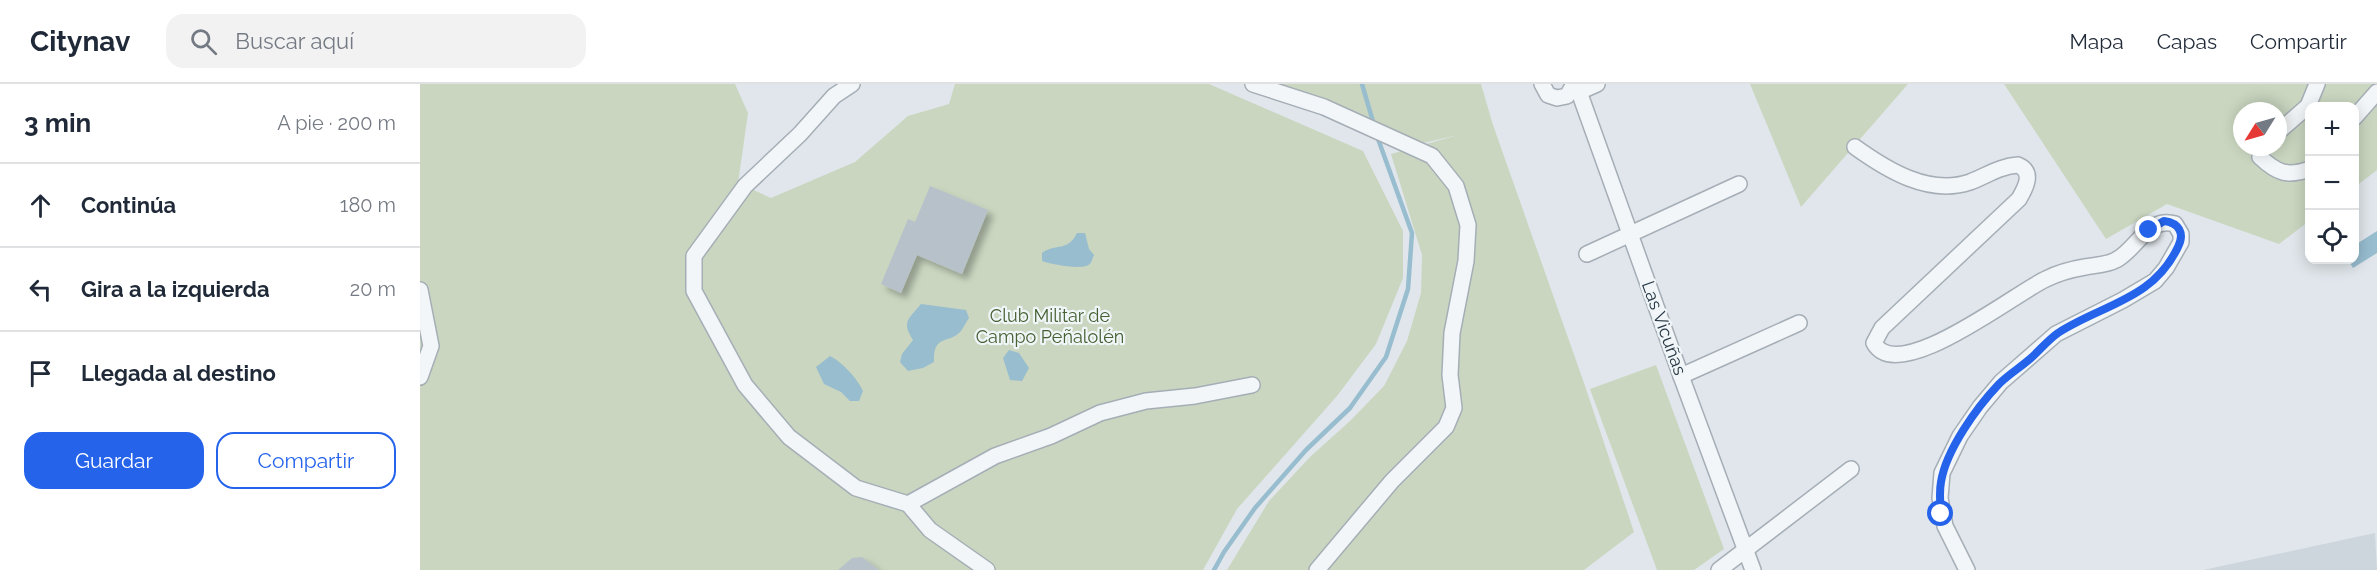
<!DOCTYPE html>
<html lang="es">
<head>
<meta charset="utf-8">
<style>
	:root { --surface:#fff; --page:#f2f2f3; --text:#1f2937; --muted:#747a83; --line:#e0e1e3; --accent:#2563eb }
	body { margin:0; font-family:Raleway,sans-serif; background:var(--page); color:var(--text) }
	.controls { position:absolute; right:18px; top:18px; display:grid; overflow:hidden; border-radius:12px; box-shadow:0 3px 15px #0003 }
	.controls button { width:54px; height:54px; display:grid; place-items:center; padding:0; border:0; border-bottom:2px solid var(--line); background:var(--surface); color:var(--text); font:30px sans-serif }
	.compass { position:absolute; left:1813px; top:18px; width:54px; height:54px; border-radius:50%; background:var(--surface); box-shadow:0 3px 15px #0003; rotate:233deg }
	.stop { position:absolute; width:18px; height:18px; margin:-14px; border:4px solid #2563eb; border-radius:50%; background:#fff }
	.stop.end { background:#2563eb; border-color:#fff; box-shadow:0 2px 6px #0008 }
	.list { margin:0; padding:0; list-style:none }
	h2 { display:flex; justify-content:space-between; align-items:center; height:78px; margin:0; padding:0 24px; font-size:26px }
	h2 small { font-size:20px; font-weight:400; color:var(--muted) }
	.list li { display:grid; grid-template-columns:39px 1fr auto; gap:18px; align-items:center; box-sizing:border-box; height:84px; padding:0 24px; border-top:2px solid var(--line) }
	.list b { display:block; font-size:22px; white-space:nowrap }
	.list em { font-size:20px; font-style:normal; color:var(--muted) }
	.actions { display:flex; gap:12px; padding:18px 24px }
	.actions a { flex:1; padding:14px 0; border:2px solid var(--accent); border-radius:18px; text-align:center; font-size:21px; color:var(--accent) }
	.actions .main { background:var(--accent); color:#fff }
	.icon { flex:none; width:33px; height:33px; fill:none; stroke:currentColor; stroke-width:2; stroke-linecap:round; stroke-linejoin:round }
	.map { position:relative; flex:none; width:1957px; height:486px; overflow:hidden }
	header { display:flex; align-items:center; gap:36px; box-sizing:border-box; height:84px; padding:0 30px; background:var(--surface); border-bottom:2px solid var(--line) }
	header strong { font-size:28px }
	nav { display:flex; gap:33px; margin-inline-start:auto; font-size:21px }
	.search { width:420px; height:54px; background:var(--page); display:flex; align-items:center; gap:15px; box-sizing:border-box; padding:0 21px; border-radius:18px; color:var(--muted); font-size:22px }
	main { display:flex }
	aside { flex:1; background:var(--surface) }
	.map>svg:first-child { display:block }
</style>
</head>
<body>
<header>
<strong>Citynav</strong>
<div class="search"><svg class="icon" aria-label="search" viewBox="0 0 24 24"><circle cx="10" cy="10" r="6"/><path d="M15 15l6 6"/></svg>Buscar aquí</div>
<nav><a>Mapa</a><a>Capas</a><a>Compartir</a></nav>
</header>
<main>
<aside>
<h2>3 min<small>A pie · 200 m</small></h2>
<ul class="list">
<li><svg class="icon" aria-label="ahead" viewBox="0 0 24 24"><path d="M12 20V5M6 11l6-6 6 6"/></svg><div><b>Continúa</b></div><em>180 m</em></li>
<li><svg class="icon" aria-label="left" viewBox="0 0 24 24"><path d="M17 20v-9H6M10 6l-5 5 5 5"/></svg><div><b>Gira a la izquierda</b></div><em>20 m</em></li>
<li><svg class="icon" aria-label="arrive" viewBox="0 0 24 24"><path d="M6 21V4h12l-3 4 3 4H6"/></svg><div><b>Llegada al destino</b></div></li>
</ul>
<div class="actions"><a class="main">Guardar</a><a>Compartir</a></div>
</aside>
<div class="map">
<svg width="1957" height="486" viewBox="0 0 1957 486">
	<defs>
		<filter id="shadow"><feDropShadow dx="5.5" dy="5.5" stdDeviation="3" flood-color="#0004"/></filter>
	</defs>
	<rect width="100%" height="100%" fill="#e0e6eb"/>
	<polygon fill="#ced6dd" points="1955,449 1957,486 1783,486 1927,455"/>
	<g fill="#cad6c0" fill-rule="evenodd">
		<polygon points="0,0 315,0 328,29 318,99 351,114 435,78 488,32 529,20 535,0 789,0 943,67 983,147 983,194 956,260 917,312 817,425 783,486 0,486"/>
		<polygon points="856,0 1061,0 1073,41 1164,299 1214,448 1164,486 807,486 849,417 890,373 930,337 964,302 987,257 1001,209 1002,171 971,70 1038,51 999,60"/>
		<polygon points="1330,0 1488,0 1381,123"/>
		<path d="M1584 0H1957V86L1935 103 1934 22H1890L1889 137 1859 160 1747 120 1686 155ZM1822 27H1858V63H1822Z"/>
		<polygon points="1236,281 1304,465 1274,486 1237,486 1170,305"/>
	</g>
	<g fill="#97bdcf">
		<polygon points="1957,147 1957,169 1933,184 1928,176 1934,176 1935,161"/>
		<path d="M657 149H665L669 165 674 171C672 176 671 181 666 182 655 185 631 180 622 177V169C636 159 648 168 657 149Z"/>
		<path d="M501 220 546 226 549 234C546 238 544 243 541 247 529 261 513 249 514 278L503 284 488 287 480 278 482 270 493 256C481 237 489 235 501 220Z"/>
		<polygon points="589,266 599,269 609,284 602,297 590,296 583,274"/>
		<path d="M410 272C422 278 437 294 443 307L439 317H430L421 308 404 300 396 283Z"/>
	</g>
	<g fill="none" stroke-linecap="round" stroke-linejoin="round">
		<g stroke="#97bdcf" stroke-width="4.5">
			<polyline points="942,0 954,41"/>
			<polyline points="794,486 804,468 835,424 886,366 930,324 966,273 988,205 992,149 957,52"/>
		</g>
	</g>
	<g fill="#b7c1c9" filter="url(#shadow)">
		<polygon points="510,102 568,126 542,190 497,171 481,209 461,200 488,135 495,138"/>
		<polygon points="442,473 459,486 418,486 432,474"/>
	</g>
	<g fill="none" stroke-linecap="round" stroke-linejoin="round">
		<defs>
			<g id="street">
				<polyline points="432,0 414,12 380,50 325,102 274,172 274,207 325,301 369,353 436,404 488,420 510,446 567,486"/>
				<polyline points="833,0 904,23 1012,72 1036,102 1048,141 1046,177 1032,249 1030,291 1034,324 1026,343 972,397 897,486"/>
				<polyline points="1122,0 1128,11 1137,14 1147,12 1154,0"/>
				<polyline points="1153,4 1159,8 1162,16 1261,292 1333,486"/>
				<polyline points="1159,8 1177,0"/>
				<polyline points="1934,34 1957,8"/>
				<polyline points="1858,48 1888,22 1897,0"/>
				<path d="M1435 63C1467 86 1509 112 1550 98 1566 92 1580 82 1598 81 1614 88 1606 103 1599 115L1462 244 1454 259C1478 303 1598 207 1626 195 1638 189 1653 185 1665 183 1676 181 1687 181 1696 176 1717 165 1728 132 1755 140L1761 150V158L1746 184 1735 197 1703 216 1636 250 1581 298 1560 323 1540 352 1522 389 1520 414 1525 442 1547 486"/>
				<path d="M1843 63 1840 73C1857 89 1867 93 1890 85"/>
				<polyline points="1167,170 1319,100"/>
				<polyline points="0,206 11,262 0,293"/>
				<polyline points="1261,292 1379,239"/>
				<polyline points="488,420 575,372 631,352 680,329 726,317 775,312 832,301"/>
				<polyline points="1299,486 1431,385"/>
			</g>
		</defs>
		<use href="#street" stroke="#a5aeb6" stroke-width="18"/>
		<use href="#street" stroke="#f3f6f8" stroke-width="15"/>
	</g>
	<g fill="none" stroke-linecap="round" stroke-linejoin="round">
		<path stroke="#2563eb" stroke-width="8" d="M1521 430C1520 419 1519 408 1521 398 1526 366 1557 323 1579 300 1589 290 1601 283 1611 274 1620 266 1628 256 1638 249 1683 220 1733 216 1758 163 1765 149 1759 139 1744 137L1729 146"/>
	</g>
	<g text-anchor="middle" stroke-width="4.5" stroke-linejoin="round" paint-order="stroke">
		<g font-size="18" fill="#456132" stroke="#f0f5f8">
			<text x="630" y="238">Club Militar de<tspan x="630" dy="21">Campo Peñalolén</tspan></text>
		</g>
		<g font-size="18" fill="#273744" stroke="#f0f5f8">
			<text transform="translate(1244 244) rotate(70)" y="6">Las Vicuñas</text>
		</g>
	</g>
</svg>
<div class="controls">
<button>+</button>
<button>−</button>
<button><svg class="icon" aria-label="locate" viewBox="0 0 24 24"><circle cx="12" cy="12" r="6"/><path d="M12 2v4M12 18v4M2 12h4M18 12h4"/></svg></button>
</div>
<svg class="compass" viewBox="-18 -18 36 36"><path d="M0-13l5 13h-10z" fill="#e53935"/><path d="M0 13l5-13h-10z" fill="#747a83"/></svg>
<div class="stop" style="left:1521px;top:430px"></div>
<div class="stop end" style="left:1729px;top:146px"></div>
</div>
</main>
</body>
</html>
